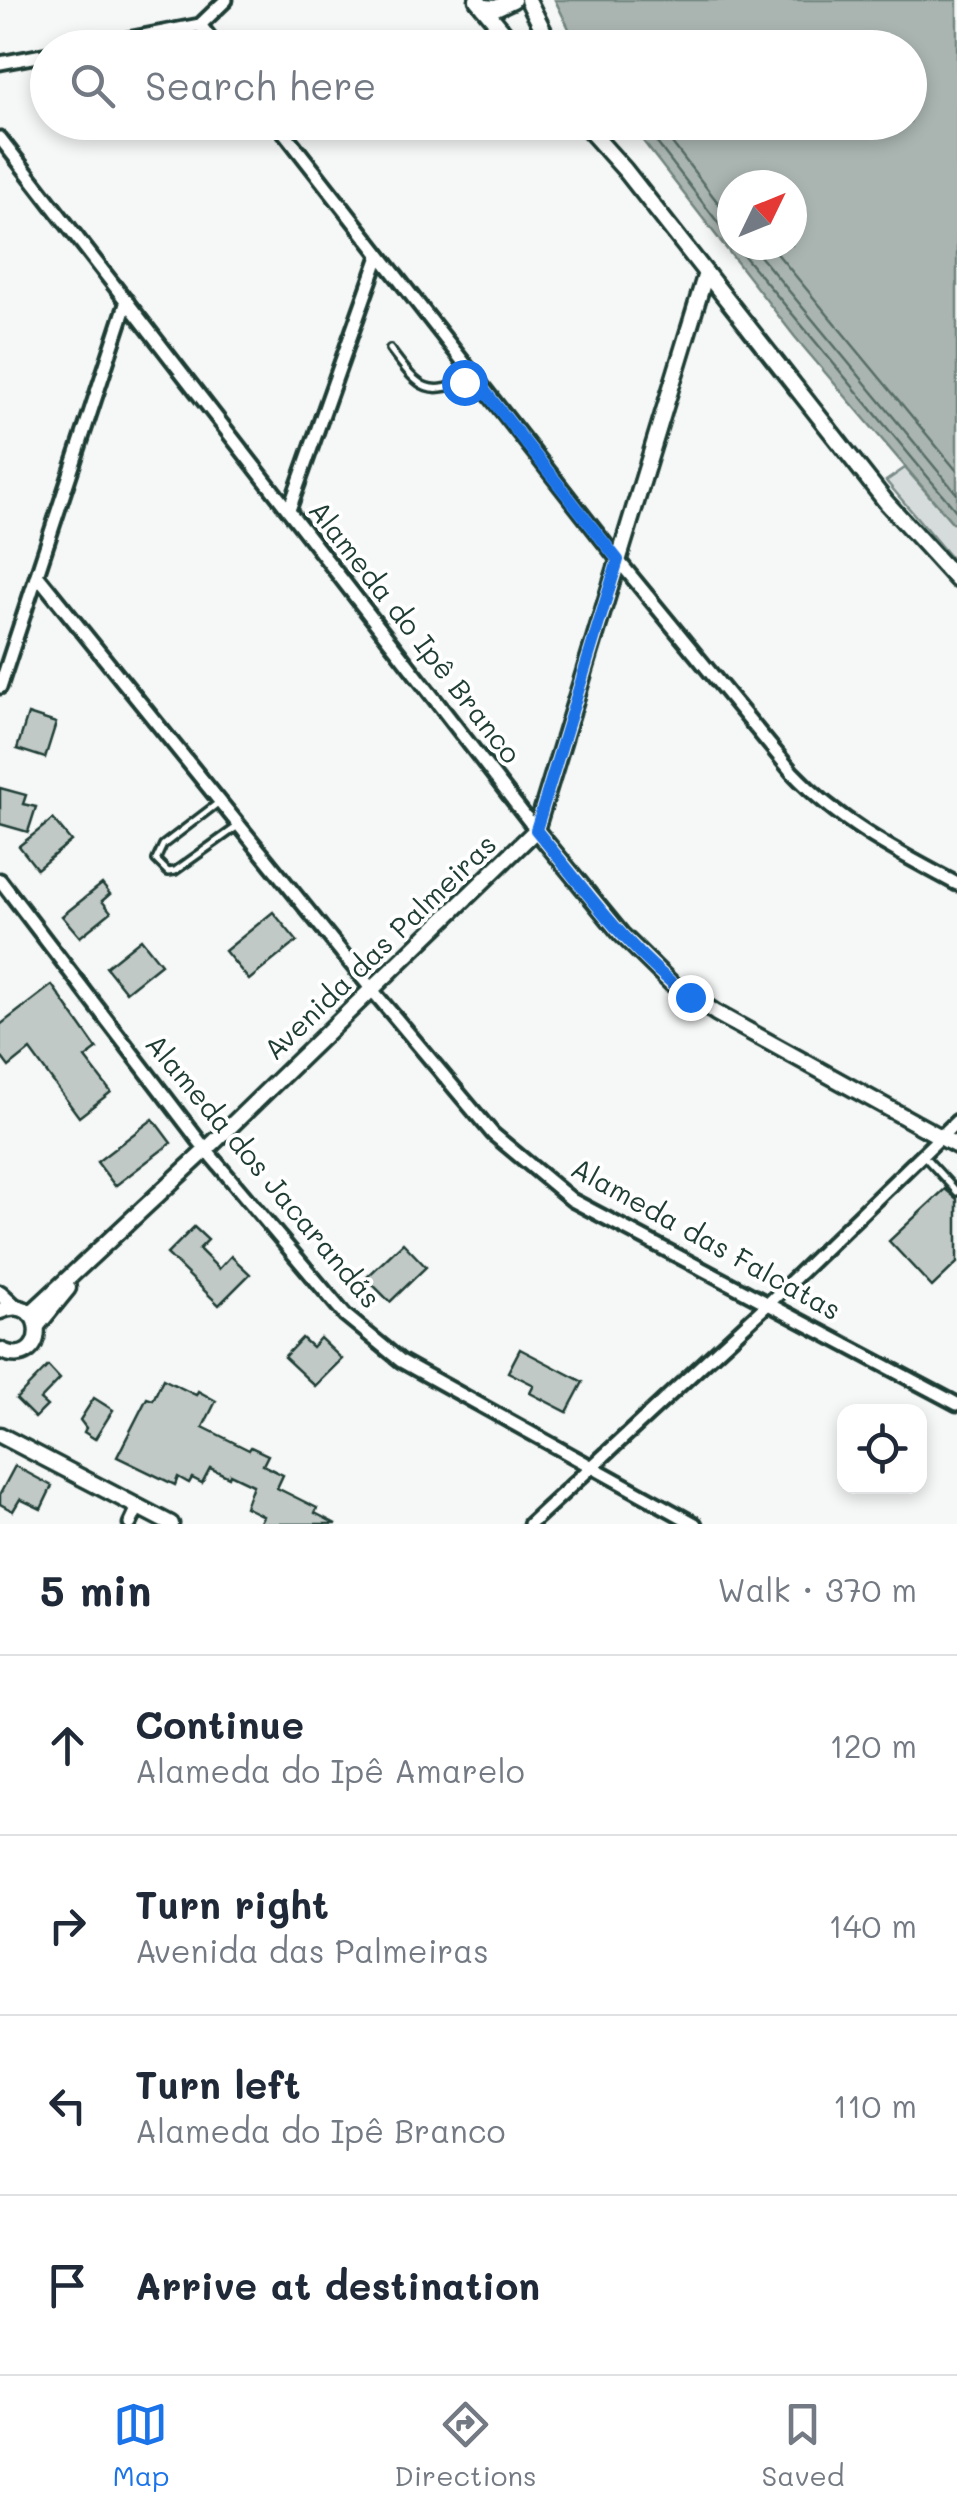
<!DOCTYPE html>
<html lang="en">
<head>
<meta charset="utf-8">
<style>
	:root { --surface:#fff; --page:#f6f6f7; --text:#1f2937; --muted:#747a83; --line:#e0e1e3; --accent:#1a73e8 }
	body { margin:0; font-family:Mali,sans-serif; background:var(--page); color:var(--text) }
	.controls { position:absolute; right:30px; bottom:30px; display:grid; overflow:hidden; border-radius:20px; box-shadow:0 5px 15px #0003 }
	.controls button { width:90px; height:90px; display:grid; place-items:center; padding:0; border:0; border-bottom:2px solid var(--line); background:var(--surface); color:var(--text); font:50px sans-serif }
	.compass { position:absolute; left:717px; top:170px; width:90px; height:90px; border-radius:50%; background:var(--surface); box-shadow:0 5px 15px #0003; rotate:47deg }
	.stop { position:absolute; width:30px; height:30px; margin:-22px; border:8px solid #1a73e8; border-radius:50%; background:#fff }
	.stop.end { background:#1a73e8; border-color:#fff; box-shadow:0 2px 10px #0008 }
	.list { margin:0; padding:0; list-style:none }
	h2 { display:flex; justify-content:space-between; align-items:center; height:130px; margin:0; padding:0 40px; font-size:42px }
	h2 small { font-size:32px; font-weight:400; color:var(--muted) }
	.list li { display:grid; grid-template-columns:65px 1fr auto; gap:30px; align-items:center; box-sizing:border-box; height:180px; padding:0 40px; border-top:2px solid var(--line) }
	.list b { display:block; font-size:38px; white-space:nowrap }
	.list p { margin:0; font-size:32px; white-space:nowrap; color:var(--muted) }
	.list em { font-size:32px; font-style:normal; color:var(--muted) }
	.icon { flex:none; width:55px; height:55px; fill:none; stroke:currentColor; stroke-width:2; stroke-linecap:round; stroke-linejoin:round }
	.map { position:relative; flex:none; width:957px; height:1524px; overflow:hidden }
	.search { position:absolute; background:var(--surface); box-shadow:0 5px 15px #0003; left:30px; right:30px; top:30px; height:110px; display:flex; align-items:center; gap:25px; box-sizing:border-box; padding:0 35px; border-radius:55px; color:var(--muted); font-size:38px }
	.sheet { height:850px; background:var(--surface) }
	nav { display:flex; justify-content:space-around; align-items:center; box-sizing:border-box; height:140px; border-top:2px solid var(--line); background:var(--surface); font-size:28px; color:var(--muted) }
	nav a { display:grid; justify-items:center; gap:5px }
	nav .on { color:var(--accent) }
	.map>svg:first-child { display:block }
</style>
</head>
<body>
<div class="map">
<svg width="957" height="1524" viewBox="0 0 957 1524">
	<rect width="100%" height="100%" fill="#f6f7f7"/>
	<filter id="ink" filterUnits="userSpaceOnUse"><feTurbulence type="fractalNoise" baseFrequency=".01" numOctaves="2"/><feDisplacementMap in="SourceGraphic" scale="20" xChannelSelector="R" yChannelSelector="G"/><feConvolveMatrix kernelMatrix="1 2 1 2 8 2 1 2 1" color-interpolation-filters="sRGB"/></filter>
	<g filter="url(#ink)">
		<polygon fill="#d6dcdb" stroke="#7a8c88" stroke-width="2.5" points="905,468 953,523 957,523 957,565 886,481"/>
		<path fill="#aab5b1" stroke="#72857f" stroke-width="2.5" fill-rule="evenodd" d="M555 0H957V523H953L795 337 629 123 910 122V48L578 47ZM732 185H792V245H732Z"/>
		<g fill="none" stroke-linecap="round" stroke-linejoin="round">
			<g stroke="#576d66" stroke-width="2.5">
				<polyline points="641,122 732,241"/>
				<polyline points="656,122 732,221"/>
				<polyline points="735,245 957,512"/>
				<polyline points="751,245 957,494"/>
				<polyline points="770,245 957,471"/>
			</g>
		</g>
		<g fill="#c0c9c6" stroke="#1f3d34" stroke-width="2.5">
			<polygon points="28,714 56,723 45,758 17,749"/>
			<polygon points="0,788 26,795 23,804 36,807 28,832 0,824"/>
			<polygon points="53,819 71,841 37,869 19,846"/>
			<polygon points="102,884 110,894 102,901 111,912 80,937 62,916"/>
			<polygon points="273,912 297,941 249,980 225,951"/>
			<polygon points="141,939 161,964 126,992 106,967"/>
			<polygon points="52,985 97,1049 85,1058 111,1092 79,1117 30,1050 9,1067 0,1055 0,1025"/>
			<polygon points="153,1119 171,1143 115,1186 97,1162"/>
			<polygon points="945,1189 957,1199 957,1263 932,1287 889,1241"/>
			<polygon points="194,1227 208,1240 199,1249 219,1269 231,1256 250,1274 219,1305 167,1254"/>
			<polygon points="403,1243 426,1267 390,1302 366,1278"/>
			<polygon points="302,1338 312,1347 320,1338 342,1359 315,1386 284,1357"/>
			<polygon points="520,1349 583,1382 567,1412 530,1393 534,1385 508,1372"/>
			<polygon points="48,1366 60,1379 40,1400 47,1406 35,1418 16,1399"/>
			<polygon points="163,1379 196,1395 198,1391 216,1401 203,1427 249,1450 251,1447 268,1455 263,1465 283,1475 277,1488 317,1508 315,1513 336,1524 259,1524 263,1516 245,1507 253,1485 230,1474 229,1477 210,1468 202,1483 192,1478 189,1483 178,1477 175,1485 117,1457 147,1398 153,1400"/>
			<polygon points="94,1398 113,1410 95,1439 84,1432 86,1428 80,1420"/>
			<polygon points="15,1466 52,1486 41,1509 20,1499 13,1511 0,1504 0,1494"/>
		</g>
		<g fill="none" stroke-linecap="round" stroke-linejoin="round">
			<defs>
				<g id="service">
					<path d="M390 349C419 387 425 400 474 377"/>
					<polyline points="218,803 163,845 156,860 168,872 175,871 238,826"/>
					<polyline points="924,1156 957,1192"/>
				</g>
				<g id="minor">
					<polyline points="200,25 218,48"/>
					<polyline points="81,48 200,25 226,0"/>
					<polyline points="0,63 48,54"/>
					<path d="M276 122 618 560 792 772C839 822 897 852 957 884"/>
					<polyline points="0,138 536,830"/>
					<polyline points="289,510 379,256"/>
					<polyline points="37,575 373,991 493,1134 572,1200 957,1404"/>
					<polyline points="0,687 127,301"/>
					<polyline points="0,880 206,1150 345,1315 401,1361 695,1524"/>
					<polyline points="130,1524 138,1507"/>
					<polyline points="530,1524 769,1303 957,1121"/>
				</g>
				<g id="tertiary">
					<polyline points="477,0 517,48"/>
					<polyline points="528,0 552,48"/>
					<polyline points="483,7 496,8 513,0"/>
					<polyline points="582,122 625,170 886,502 957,580"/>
					<polyline points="536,830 621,934 671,983 716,1013 957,1146"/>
					<polyline points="0,1293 15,1307"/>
					<path d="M0 1311C50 1290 48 1374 0 1350"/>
					<polyline points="30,1314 206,1150 536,830 706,273"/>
					<polyline points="37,1326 68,1288"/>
					<polyline points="0,1435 171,1524"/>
				</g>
			</defs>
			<use href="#service" stroke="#1f3d34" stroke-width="12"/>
			<use href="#minor" stroke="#1f3d34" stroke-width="19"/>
			<use href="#tertiary" stroke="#1f3d34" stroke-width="21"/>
			<polyline stroke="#1f3d34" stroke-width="2.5" stroke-dasharray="2.5 8" stroke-linecap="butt" points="606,122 615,138"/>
			<use href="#service" stroke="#fff" stroke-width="5"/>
			<use href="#minor" stroke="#fff" stroke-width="11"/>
			<use href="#tertiary" stroke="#fff" stroke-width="14"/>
		</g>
	</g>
	<g fill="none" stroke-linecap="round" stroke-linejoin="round" filter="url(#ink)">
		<path stroke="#1a73e8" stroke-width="12" d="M464 382 474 377 618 560 536 830C584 888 628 952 690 997"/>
	</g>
	<g text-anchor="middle" stroke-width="8" stroke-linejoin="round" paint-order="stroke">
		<g font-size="28" fill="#1f3d34" stroke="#fff">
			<text transform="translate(415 632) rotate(52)" y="10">Alameda do Ipê Branco</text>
			<text transform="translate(380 947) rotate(-44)" y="10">Avenida das Palmeiras</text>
			<text transform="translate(263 1171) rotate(50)" y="10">Alameda dos Jacarandás</text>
			<text transform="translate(706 1239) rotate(29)" y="10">Alameda das Falcatas</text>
		</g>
	</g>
</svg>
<div class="controls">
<button><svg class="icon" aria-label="locate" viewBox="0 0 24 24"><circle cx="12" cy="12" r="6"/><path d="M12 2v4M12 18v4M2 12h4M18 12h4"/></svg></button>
</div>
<svg class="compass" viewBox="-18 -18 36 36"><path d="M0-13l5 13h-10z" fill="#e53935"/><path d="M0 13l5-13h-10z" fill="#747a83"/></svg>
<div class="stop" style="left:464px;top:382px"></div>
<div class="stop end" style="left:690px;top:997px"></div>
<div class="search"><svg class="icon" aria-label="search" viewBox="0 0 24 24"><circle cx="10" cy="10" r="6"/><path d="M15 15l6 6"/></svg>Search here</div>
</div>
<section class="sheet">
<h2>5 min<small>Walk · 370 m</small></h2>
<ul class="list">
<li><svg class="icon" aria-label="ahead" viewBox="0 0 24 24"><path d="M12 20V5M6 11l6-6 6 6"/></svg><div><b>Continue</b><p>Alameda do Ipê Amarelo</p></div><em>120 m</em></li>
<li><svg class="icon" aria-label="right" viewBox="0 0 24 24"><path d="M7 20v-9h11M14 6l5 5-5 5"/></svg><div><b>Turn right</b><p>Avenida das Palmeiras</p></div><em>140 m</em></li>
<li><svg class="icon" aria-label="left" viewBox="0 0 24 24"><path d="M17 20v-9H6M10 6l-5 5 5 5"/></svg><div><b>Turn left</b><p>Alameda do Ipê Branco</p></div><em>110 m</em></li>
<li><svg class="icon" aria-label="arrive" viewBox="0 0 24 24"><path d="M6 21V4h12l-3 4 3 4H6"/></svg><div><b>Arrive at destination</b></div></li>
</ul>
</section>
<nav>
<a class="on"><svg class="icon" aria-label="map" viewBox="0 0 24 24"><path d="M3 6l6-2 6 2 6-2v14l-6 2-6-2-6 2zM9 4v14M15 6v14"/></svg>Map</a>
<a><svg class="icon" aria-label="directions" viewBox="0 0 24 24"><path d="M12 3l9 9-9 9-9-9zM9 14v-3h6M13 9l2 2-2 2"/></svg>Directions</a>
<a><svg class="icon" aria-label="saved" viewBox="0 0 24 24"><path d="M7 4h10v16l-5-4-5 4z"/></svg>Saved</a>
</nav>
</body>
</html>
